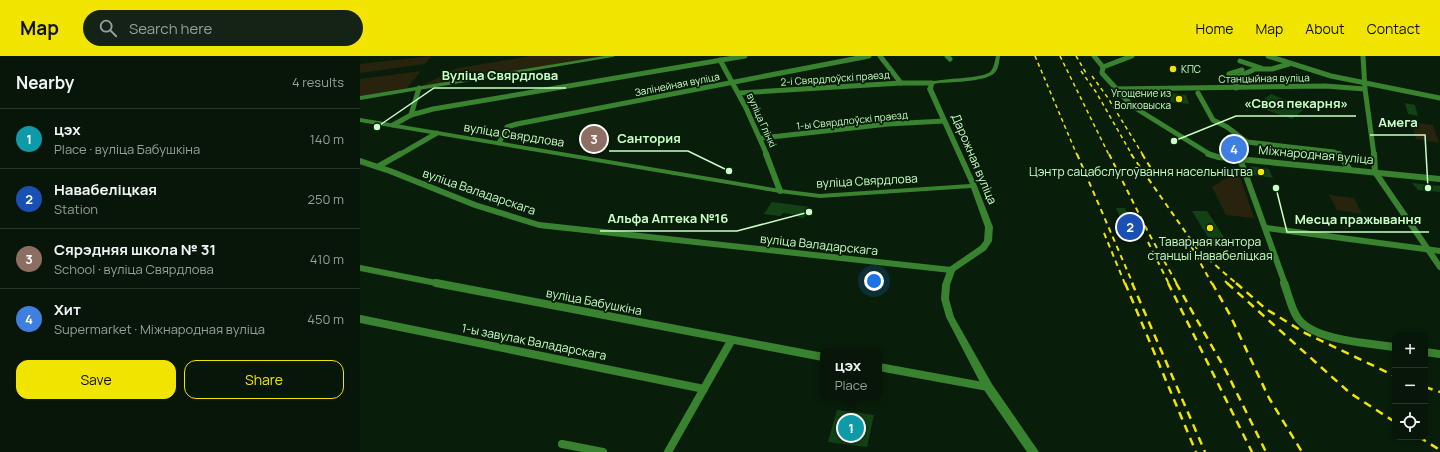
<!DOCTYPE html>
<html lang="en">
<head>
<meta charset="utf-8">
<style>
	:root { --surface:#071608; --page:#152316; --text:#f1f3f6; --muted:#989f9c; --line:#283529; --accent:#f1e500 }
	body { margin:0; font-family:Manrope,sans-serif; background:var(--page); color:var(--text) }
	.controls { position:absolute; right:12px; bottom:12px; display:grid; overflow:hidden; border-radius:8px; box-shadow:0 2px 6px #0003 }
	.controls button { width:36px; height:36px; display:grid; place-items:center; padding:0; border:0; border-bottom:1px solid var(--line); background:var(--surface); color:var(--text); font:20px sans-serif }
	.you { position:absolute; left:514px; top:225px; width:14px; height:14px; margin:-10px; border:3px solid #fff; border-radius:50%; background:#1a73e8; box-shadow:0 0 0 6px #1a73e833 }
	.badge { display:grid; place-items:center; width:26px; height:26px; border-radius:50%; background:var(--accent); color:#fff; font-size:13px; font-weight:700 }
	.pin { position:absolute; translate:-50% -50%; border:2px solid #fff; box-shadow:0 1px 4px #0006 }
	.popup { position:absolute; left:460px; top:292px; width:62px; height:52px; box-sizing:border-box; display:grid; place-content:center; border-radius:8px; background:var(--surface); filter:drop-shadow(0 1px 3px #0005); font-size:13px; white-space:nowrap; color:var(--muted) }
	.popup b { font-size:15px; color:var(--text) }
	.popup::after { content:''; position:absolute; left:50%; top:100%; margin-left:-8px; border:8px solid transparent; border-top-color:var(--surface) }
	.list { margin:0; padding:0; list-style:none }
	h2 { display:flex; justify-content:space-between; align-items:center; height:52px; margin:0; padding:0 16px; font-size:17px }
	h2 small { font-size:13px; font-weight:400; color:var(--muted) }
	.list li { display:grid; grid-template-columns:26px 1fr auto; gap:12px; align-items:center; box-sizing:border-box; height:60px; padding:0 16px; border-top:1px solid var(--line) }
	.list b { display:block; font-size:15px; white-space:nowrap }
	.list p { margin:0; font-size:13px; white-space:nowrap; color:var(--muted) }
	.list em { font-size:13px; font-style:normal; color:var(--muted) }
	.actions { display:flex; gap:8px; padding:12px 16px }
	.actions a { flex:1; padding:9px 0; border:1px solid var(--accent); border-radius:12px; text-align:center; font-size:14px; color:var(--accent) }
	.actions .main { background:var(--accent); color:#111 }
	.icon { flex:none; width:22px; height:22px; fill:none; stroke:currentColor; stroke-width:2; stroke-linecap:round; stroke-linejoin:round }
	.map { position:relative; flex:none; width:1080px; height:396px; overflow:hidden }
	header { display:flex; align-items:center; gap:24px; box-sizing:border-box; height:56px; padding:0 20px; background:var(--accent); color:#111 }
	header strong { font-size:19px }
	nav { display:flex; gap:22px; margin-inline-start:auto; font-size:14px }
	.search { width:280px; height:36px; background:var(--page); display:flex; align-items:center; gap:10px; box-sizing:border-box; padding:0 14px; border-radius:22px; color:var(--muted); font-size:15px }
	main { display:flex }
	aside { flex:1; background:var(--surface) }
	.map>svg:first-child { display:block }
</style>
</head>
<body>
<header>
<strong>Map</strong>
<div class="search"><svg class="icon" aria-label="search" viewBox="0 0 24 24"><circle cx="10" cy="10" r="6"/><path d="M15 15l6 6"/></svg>Search here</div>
<nav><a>Home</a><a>Map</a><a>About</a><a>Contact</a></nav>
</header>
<main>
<aside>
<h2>Nearby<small>4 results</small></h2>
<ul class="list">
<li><span class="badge" style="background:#0f9aa8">1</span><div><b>цэх</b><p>Place · вуліца Бабушкіна</p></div><em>140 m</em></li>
<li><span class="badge" style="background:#1a4fb4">2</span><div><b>Навабеліцкая</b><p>Station</p></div><em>250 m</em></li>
<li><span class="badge" style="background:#8d6e63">3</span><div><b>Сярэдняя школа № 31</b><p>School · вуліца Свярдлова</p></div><em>410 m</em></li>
<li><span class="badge" style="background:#3f7fe0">4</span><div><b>Хит</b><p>Supermarket · Міжнародная вуліца</p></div><em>450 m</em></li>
</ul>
<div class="actions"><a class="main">Save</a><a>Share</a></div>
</aside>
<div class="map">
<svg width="1080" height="396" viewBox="0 0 1080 396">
	<rect width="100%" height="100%" fill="#091e0a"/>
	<g fill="#28230c">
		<polygon points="71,0 65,8 0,17 0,8"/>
		<polygon points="171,0 247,0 61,30 98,12"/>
		<polygon points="61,15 47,32 0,40 0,23"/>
		<polygon points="1051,66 1073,69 1079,87 1056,83"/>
		<polygon points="878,115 894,162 866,159 852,131"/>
		<polygon points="969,139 994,142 1002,158 977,154"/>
	</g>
	<g fill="#134116">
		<polygon points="810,37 826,39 829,48 811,46"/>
		<polygon points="911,38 923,43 947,51 932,63 895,50"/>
		<polygon points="1045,47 1055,49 1058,60 1048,58"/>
		<polygon points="890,110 909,113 913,122 894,119"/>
		<polygon points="1052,127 1080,130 1080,136 1058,134"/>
		<polygon points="412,146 428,148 450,151 444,162 437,161 439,159 423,157 420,160 404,158"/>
		<polygon points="756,152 765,152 773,170 764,170"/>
		<polygon points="832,155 847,155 869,189 853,189"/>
		<polygon points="477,354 514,359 507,391 468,386"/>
	</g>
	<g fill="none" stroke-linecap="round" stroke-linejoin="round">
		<g stroke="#39822f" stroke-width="5">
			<polyline points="520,0 541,27"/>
			<polyline points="587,0 590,3"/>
			<polyline points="734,0 743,11 742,17 772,50 851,99"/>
			<polyline points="908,0 971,20 1080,42"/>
			<polyline points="1003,0 1005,33 1014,99"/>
			<polyline points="360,4 386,52 407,99"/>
			<polyline points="880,5 901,12"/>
			<polyline points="743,11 772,0"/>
			<polyline points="869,18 882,14"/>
			<polyline points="876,32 876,28 870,20 880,20 895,13 912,13 929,8"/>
			<polyline points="755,33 965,30 1005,33"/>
			<polyline points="379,37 541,27 572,27"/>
			<polyline points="838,37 853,64 867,71 887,86 974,96 980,99"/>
			<polyline points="51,59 73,53 385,0"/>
			<polyline points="33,69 51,59 59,32"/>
			<polyline points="402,82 528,68 584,65"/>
			<polyline points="139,87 147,71 157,68 509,0"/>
			<polyline points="39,99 77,77"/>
		</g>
		<g stroke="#39822f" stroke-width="6">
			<polyline points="406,98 420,135"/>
			<polyline points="848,98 858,101 1080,123"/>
			<polyline points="979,98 990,114"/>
			<polyline points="1014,98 1015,116 1080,211"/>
			<polyline points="880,103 925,228"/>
			<polyline points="0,105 30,115 115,149 179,169 591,214"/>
			<polyline points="19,110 40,98"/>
			<polyline points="906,172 1080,195"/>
			<polyline points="0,212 81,228"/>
		</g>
		<g stroke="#39822f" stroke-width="8">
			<polyline points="76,227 463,301"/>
			<path d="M924 227C928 237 931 252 937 261 952 285 1010 287 1035 291"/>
			<polyline points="0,263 344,333"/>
			<polyline points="1065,296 1080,298"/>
			<polyline points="519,311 628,331"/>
			<polyline points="202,388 243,396"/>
			<polyline points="308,396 371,285"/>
		</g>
		<g fill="#39822f" fill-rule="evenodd">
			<polygon points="244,0 255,0 253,1 0,44 0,40"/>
			<path d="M636 0H640C639 5 639 11 636 15 630 26 592 26 579 27L574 28 573 33 617 130 633 171 632 185 626 194 595 215 590 229 589 243 594 261 632 328 679 396H667L624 334 586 261 581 243 582 229 588 212 620 190 624 185 625 171 611 132 460 142 420 137 0 66V62L420 133 460 138 610 128 567 33 570 26C582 22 625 23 631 15 634 11 635 5 636 0Z"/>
		</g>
		<g stroke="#f1e500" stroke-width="1.5" stroke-dasharray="4 3.5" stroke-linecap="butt">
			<polyline points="675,0 717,99"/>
			<polyline points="700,0 749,99"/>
			<polyline points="716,0 726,17"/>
			<polyline points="721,15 736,36 772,99"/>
			<polyline points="732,20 748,42 783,99"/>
		</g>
		<g stroke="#f1e500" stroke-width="2" stroke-dasharray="5.5 4.5" stroke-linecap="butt">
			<polyline points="717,98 773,228"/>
			<polyline points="749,98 787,174 817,228"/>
			<polyline points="771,98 838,194 877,228"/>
			<polyline points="782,98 794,117"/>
			<polyline points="744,177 765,228"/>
			<polyline points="788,186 809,228"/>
			<polyline points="831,190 852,228"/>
			<polyline points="865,225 868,228"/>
		</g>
		<g stroke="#f1e500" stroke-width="2.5" stroke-dasharray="8 6" stroke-linecap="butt">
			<polyline points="765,227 836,396"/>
			<polyline points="772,227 845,396"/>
			<polyline points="808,227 892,396"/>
			<polyline points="816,227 866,315 906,396"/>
			<polyline points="852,227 870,259 909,342 942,396"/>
			<polyline points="867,227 990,337 1035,366"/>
			<polyline points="876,227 906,253 945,277 1035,320"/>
			<polyline points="1065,331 1080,336"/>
			<polyline points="1059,381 1080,394"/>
		</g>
	</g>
	<g fill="#f1e500" stroke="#091e0a" stroke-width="1.5">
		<circle cx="813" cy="13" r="4"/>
		<circle cx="819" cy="43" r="4"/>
		<circle cx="901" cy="116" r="4"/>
		<circle cx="850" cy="172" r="4"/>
	</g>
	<g text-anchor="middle" stroke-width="3.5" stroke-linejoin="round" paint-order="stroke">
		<g font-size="10" fill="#c9ffc6" stroke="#091e0a" text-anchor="start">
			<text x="821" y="17">КПС</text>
			<text x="811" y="41" text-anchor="end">Угощение из<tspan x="811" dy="12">Волковыска</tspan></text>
		</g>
		<g font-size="10" fill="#c9ffc6" stroke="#091e0a">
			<text transform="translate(475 22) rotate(-4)" y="4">2-і Свярдлоўскі праезд</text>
			<text transform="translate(904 22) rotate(-1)" y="4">Станцыйная вуліца</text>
			<text transform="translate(317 28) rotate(-11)" y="4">Залінейная вуліца</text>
			<text transform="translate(402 64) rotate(66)" y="4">вуліца Глінкі</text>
			<text transform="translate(492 64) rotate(-6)" y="4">1-ы Свярдлоўскі праезд</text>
		</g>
		<g font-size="12" fill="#c9ffc6" stroke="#091e0a">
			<text transform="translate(154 79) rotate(9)" y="4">вуліца Свярдлова</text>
			<text transform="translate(956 99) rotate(5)" y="4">Міжнародная вуліца</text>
			<text transform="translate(614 103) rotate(67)" y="4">Дарожная вуліца</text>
			<text transform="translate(507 125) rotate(-3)" y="4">вуліца Свярдлова</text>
			<text transform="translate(119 136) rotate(19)" y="4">вуліца Валадарскага</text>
			<text transform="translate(459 189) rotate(6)" y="4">вуліца Валадарскага</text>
			<text transform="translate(234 246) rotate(11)" y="4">вуліца Бабушкіна</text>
			<text transform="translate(174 286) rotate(11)" y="4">1-ы завулак Валадарскага</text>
		</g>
		<g font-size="12" fill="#c9ffc6" stroke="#091e0a" text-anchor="end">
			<text x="893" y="120">Цэнтр сацабслугоўвання насельніцтва</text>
			<text x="850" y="190" text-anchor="middle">Таварная кантора<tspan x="850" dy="14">станцыі Навабеліцкая</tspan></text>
		</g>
	</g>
	<path fill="none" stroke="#c9ffc6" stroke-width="1.5" d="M17 71L74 32H206M814 85L876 60H996M1068 132L1065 79H1010M369 115L328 95H249M449 156L377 175H240M916 132L927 176H1069"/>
	<g fill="#c9ffc6" stroke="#091e0a" stroke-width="1.5">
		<circle cx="17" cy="71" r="4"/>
		<circle cx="814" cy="85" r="4"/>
		<circle cx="1068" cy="132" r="4"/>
		<circle cx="369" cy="115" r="4"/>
		<circle cx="449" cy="156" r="4"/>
		<circle cx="916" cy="132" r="4"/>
	</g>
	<g font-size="13" text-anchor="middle" font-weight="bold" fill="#c9ffc6" stroke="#091e0a" stroke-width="3.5" stroke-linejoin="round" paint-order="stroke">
		<text x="140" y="24">Вуліца Свярдлова</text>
		<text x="936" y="52">«Своя пекарня»</text>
		<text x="1038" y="71">Амега</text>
		<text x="289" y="87">Сантория</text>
		<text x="308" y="167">Альфа Аптека №16</text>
		<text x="998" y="168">Месца пражывання</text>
	</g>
</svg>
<div class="controls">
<button>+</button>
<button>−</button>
<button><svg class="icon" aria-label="locate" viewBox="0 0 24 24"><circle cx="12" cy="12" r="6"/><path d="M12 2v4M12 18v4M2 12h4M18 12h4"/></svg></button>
</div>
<div class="you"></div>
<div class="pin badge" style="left:491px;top:372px;background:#0f9aa8">1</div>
<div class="popup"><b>цэх</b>Place</div>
<div class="pin badge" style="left:770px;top:171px;background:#1a4fb4">2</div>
<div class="pin badge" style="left:234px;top:83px;background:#8d6e63">3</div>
<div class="pin badge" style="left:874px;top:93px;background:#3f7fe0">4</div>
</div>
</main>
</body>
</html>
